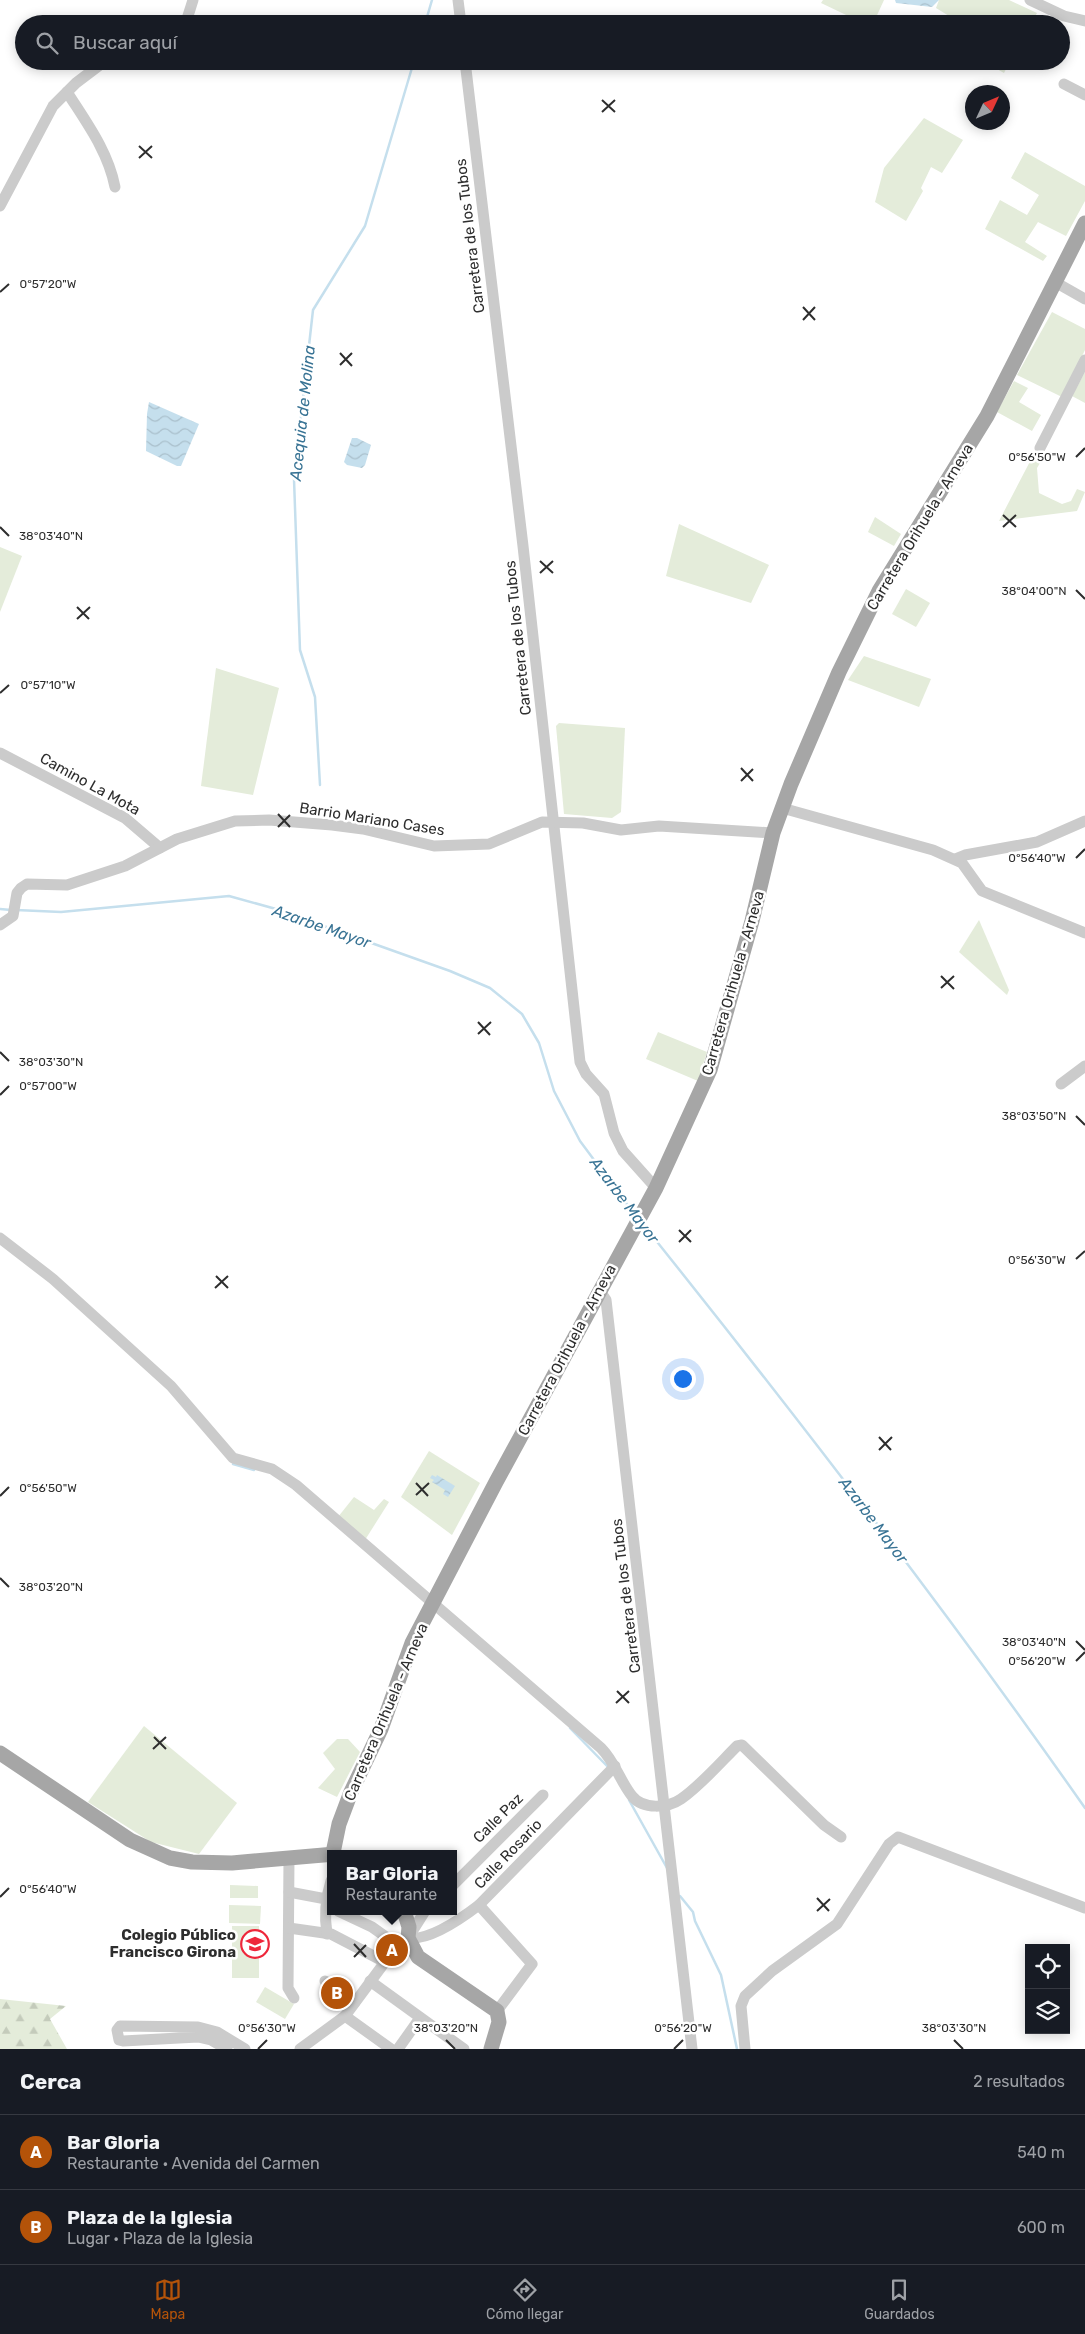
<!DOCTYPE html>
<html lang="es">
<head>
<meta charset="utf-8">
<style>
	:root { --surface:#171b24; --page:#242831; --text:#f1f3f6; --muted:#9ea1a6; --line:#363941; --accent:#b45309 }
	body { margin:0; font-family:Rubik,sans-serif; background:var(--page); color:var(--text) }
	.controls { position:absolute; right:15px; bottom:15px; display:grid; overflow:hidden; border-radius:0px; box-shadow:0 2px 12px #0003 }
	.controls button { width:45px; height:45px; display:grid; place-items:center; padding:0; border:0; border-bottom:1px solid var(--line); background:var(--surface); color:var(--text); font:25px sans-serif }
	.compass { position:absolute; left:965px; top:85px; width:45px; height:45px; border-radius:50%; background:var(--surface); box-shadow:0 2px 12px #0003; rotate:46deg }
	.you { position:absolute; left:682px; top:1378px; width:18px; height:18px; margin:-12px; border:4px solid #fff; border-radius:50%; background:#1a73e8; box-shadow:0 0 0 8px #1a73e833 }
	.badge { display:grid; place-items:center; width:32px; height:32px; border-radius:50%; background:var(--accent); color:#fff; font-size:16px; font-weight:700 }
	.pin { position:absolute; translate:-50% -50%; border:2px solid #fff; box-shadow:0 1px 5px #0006 }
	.popup { position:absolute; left:327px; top:1850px; width:130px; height:65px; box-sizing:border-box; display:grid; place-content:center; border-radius:0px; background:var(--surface); filter:drop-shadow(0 1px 4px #0005); font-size:16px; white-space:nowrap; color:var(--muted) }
	.popup b { font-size:19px; color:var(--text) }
	.popup::after { content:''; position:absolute; left:50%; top:100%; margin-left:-10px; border:10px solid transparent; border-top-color:var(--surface) }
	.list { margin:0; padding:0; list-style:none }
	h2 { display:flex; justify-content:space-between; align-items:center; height:65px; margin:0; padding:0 20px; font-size:21px }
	h2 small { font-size:16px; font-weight:400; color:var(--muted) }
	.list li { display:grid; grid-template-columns:32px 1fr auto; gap:15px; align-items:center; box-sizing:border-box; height:75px; padding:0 20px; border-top:1px solid var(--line) }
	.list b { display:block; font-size:19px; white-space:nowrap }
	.list p { margin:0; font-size:16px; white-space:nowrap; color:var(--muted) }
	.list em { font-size:16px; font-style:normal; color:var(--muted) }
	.icon { flex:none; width:28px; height:28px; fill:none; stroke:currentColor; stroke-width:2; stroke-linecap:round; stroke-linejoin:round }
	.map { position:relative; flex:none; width:1085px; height:2049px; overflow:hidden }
	.search { position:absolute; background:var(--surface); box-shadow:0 2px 12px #0003; left:15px; right:15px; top:15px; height:55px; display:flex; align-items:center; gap:12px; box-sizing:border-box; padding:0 18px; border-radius:28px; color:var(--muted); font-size:19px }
	.sheet { height:215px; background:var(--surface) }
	nav { display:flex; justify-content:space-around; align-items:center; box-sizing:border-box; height:70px; border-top:1px solid var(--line); background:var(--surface); font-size:14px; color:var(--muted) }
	nav a { display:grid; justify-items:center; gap:2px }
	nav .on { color:var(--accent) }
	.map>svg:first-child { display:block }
</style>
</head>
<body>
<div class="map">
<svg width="1085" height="2049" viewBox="0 0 1085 2049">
	<defs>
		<pattern id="forest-firs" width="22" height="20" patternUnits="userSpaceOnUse" patternTransform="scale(1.25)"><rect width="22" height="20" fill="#e4ecda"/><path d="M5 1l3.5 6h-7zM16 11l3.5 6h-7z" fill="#c4cbbb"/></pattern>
		<pattern id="water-waves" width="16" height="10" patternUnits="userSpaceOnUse" patternTransform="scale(1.25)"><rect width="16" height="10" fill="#c5dfed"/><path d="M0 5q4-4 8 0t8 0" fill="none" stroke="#aac0cc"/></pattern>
	</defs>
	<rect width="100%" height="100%" fill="#fff"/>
	<polygon fill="url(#forest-firs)" points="0,1999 66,2006 50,2019 67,2049 0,2049"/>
	<g fill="#e4ecda">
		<polygon points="823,0 884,0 873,24 865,24 821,3"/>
		<polygon points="939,0 1009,0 1037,13 1031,24 962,24 936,8"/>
		<polygon points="983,61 1010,61 1004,73"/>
		<polygon points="924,118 963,140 942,173 931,167 921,188 923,191 906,221 875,202 884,168"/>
		<polygon points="1025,152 1085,186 1085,201 1066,236 1038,222 1025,242 1047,256 1043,261 985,229 1000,200 1027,215 1039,195 1011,178"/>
		<polygon points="1052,312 1085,329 1085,350 1062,397 1017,375"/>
		<polygon points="1085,372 1085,403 1072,396"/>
		<polygon points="1014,381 1028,388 1019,402 1041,415 1032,431 997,412"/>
		<polygon points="1037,448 1046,453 1037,468 1039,493 1062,504 1071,501 1077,489 1085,492 1077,511 999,521"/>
		<polygon points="875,517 901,534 894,546 868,532"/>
		<polygon points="679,524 769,565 751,603 666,576"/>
		<polygon points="0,547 22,556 0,612"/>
		<polygon points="906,589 930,603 916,627 892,614"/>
		<polygon points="864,656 931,679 919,707 848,680"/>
		<polygon points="216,668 279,688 253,795 201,786"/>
		<polygon points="559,723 625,728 621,812 612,818 564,814 556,726"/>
		<polygon points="979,920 1009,990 1007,995 959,952"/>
		<polygon points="658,1032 707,1052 698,1081 646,1059"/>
		<polygon points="429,1451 480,1483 452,1535 401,1497"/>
		<polygon points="354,1497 374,1510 384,1499 389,1502 365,1540 338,1517"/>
		<polygon points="144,1726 237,1803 199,1854 151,1842 88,1802"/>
		<polygon points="337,1739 348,1739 360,1752 337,1797 318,1788 335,1769 323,1753"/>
		<polygon points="230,1885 258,1886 258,1898 230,1898"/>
		<polygon points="229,1905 261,1906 260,1924 229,1923"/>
		<rect x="232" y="1926" width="27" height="52"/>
		<polygon points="265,1987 294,2004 285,2019 256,2002"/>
	</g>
	<g fill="url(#water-waves)">
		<polygon points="895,0 939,0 932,7 896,3"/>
		<polygon points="149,402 199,424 181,466 177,466 146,451 147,414"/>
		<polygon points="352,438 357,438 371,445 365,465 362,468 347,465 344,462"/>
		<polygon points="432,1475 436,1477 437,1475 455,1486 448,1497 443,1494 445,1490 432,1482 434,1480 430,1478"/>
	</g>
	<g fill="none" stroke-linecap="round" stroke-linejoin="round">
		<g stroke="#c5dfed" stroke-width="2.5">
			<polyline points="425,24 432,0"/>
			<polyline points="320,785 315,697 300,650 294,479 313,310 365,226 414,61"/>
			<polyline points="0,909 11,910"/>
			<polyline points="16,910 61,912 229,896 276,909 450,971 490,988 522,1014 539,1043 554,1091 580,1141 635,1215"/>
			<path d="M642 1223C795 1414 945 1608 1085 1808"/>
			<polyline points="233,1464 254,1470"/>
			<polyline points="570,1728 608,1767"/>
			<polyline points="629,1800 667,1868"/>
			<polyline points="680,1896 693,1912 695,1921 721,1975 737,2049"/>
		</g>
		<g stroke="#cbcbcb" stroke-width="11">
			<polyline points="458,0 461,24"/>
			<polyline points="1030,0 1064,16 1085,21"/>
			<polyline points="182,24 187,19 193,0"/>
			<polyline points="465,61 523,546 580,1062 586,1074 604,1094 614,1133 623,1151 656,1188"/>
			<polyline points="1064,84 1085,95"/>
			<path d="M67 92C86 122 108 151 115 187"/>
			<polyline points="0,206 53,106 76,83 105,61"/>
			<polyline points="1055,282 1085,299"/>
			<polyline points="1040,448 1085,360"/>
			<polyline points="0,753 125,818 160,848"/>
			<polyline points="782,808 933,850 962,863 982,891 1085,933"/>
			<polyline points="955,859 965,855 1037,842 1085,821"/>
			<polyline points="0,925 13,916 17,893 21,888 27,884 67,885 125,866 177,839 235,821 269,820 332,825 363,829 434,846 489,844 542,822 583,823 621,830 659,826 773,833"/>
			<polyline points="1061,1084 1085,1066"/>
			<path d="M0 1238 53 1279 171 1386 233 1458 272 1469 296 1485 601 1748C615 1762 620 1781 632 1796 643 1810 668 1808 681 1799 700 1786 721 1762 737 1746L742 1745 824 1825 841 1837"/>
			<polyline points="599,1290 606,1300 692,2049"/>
			<polyline points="289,1858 288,1988 294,1998"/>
			<polyline points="453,1885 543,1795"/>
			<polyline points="289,1892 326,1899"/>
			<polyline points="479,1905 532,1964 497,2011"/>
			<polyline points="338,1911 372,1927 400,1947"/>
			<polyline points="289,1928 331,1934 385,1962"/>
			<path d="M327 1934C324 1915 325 1900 331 1881"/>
			<path d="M408 1938C430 1941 462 1918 479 1905L615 1766"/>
			<polyline points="325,1981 335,1991 355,2002"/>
			<polyline points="370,1981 464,2049"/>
			<polyline points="345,2016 391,2049"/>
			<polyline points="227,2049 211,2040 198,2037 123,2041 119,2040 117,2030 120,2026 198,2027 217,2032 245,2049"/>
			<polyline points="300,2049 345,2016 385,1962 408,1938 425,1911"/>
			<polyline points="398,2049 420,2018"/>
			<polyline points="745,2049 741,2006 745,1996 772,1971 837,1924 889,1844 898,1837 1085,1908"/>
		</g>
		<g stroke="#a6a6a6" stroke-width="15">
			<polyline points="0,1753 130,1840 170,1858 192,1862 232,1863 335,1854"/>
			<polyline points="333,1853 339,1824 351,1792 381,1729 412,1643 496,1482 656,1188 710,1070 752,921 773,833 791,784 839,672 879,591 987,416 1085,223"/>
			<polyline points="404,1911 409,1927 408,1938 418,1957 497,2011 499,2022 491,2049"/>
		</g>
	</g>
	<path fill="none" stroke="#2e2e2e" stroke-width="2" d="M602 100 615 112M602 112 615 100M139 146 152 158M139 158 152 146M0 292 9 284M803 307 815 320M803 320 815 307M340 353 352 366M340 365 352 353M1076 457 1085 448M1003 515 1016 527M0 527 9 536M1003 527 1016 515M540 561 553 573M540 573 553 561M1076 590 1085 599M77 607 89 619M77 619 90 607M0 693 9 685M741 768 753 781M741 781 753 769M278 814 290 827M278 827 290 815M1076 858 1085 849M941 976 954 989M941 988 954 976M478 1022 490 1035M478 1034 491 1022M0 1052 9 1061M0 1095 9 1086M1076 1116 1085 1125M679 1230 691 1242M679 1242 691 1230M1076 1259 1085 1251M216 1276 228 1288M215 1288 228 1276M879 1437 891 1450M879 1450 892 1437M416 1483 428 1496M416 1495 429 1483M0 1496 9 1487M0 1578 9 1587M1076 1641 1085 1650M1076 1661 1085 1652M617 1691 629 1703M616 1703 629 1691M154 1737 166 1749M153 1749 166 1737M0 1897 9 1888M817 1898 829 1911M817 1911 830 1899M354 1944 366 1957M354 1957 366 1945M446 2040 455 2049M954 2040 963 2049M258 2049 267 2040M674 2049 683 2040"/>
	<defs>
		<symbol id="school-ring" viewBox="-11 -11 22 22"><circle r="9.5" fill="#fff" stroke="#ee273b" stroke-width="1.5"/><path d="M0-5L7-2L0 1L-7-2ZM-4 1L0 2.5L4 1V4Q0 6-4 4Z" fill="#ee273b"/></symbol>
	</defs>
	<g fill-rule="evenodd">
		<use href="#school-ring" x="239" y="1928" width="32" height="32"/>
	</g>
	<g text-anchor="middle" stroke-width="5" stroke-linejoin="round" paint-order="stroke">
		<g font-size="15" fill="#2e2e2e" stroke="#fff">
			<text transform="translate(470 236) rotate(-97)" y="5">Carretera de los Tubos</text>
			<text transform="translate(920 527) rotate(-59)" y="5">Carretera Orihuela - Arneva</text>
			<text transform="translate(518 638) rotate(-96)" y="5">Carretera de los Tubos</text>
			<text transform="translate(90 784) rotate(29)" y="5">Camino La Mota</text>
			<text transform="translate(372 819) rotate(9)" y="5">Barrio Mariano Cases</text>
			<text transform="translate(733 983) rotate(-74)" y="5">Carretera Orihuela - Arneva</text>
			<text transform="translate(567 1350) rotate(-62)" y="5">Carretera Orihuela - Arneva</text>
			<text transform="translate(626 1596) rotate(-97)" y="5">Carretera de los Tubos</text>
			<text transform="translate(386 1712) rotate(-67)" y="5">Carretera Orihuela - Arneva</text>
			<text transform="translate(498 1818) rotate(-45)" y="5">Calle Paz</text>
			<text transform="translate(508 1854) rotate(-46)" y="5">Calle Rosario</text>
		</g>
		<g font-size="15" font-weight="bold" fill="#2e2e2e" stroke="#fff" text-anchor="end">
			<text x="236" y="1940">Colegio Público<tspan x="236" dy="17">Francisco Girona</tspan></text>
		</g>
		<g font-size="16" font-style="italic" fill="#387394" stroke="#fff">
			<text transform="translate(302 413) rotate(-84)" y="6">Acequia de Molina</text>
			<text transform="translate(322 926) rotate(19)" y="6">Azarbe Mayor</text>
			<text transform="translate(625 1200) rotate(53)" y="6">Azarbe Mayor</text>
			<text transform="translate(874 1520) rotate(53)" y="6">Azarbe Mayor</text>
		</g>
	</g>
	<g font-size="12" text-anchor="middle" fill="#2e2e2e" stroke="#fff" stroke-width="5" stroke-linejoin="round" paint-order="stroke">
		<text x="48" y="288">0°57'20"W</text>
		<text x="1037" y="461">0°56'50"W</text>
		<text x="51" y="540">38°03'40"N</text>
		<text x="1034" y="595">38°04'00"N</text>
		<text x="48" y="689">0°57'10"W</text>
		<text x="1037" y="862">0°56'40"W</text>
		<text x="51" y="1066">38°03'30"N</text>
		<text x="48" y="1090">0°57'00"W</text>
		<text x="1034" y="1120">38°03'50"N</text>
		<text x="1037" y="1264">0°56'30"W</text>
		<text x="48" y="1492">0°56'50"W</text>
		<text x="51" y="1591">38°03'20"N</text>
		<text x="1034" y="1646">38°03'40"N</text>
		<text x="1037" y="1665">0°56'20"W</text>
		<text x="48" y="1893">0°56'40"W</text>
		<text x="446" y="2032">38°03'20"N</text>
		<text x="954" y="2032">38°03'30"N</text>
		<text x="267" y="2032">0°56'30"W</text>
		<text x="683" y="2032">0°56'20"W</text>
	</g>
</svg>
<div class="controls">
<button><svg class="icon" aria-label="locate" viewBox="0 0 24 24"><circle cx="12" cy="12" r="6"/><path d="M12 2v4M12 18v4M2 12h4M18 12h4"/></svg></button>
<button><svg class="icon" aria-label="layers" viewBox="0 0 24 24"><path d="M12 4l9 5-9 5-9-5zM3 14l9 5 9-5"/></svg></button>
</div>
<svg class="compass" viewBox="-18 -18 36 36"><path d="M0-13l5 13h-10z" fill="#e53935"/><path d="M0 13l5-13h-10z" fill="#9ea1a6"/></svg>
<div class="you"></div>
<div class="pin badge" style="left:392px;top:1950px">A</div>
<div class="popup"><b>Bar Gloria</b>Restaurante</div>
<div class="pin badge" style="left:337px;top:1993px">B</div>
<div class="search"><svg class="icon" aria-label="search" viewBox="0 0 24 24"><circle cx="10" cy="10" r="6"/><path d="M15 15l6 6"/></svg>Buscar aquí</div>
</div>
<section class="sheet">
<h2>Cerca<small>2 resultados</small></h2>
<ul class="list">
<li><span class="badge">A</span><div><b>Bar Gloria</b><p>Restaurante · Avenida del Carmen</p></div><em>540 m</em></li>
<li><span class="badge">B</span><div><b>Plaza de la Iglesia</b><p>Lugar · Plaza de la Iglesia</p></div><em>600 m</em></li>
</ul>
</section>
<nav>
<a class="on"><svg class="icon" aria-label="map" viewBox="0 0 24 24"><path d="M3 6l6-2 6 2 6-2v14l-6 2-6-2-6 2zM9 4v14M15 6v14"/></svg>Mapa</a>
<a><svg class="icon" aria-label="directions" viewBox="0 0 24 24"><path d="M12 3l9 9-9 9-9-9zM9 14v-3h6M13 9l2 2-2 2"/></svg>Cómo llegar</a>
<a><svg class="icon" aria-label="saved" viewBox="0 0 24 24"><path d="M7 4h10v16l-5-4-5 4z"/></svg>Guardados</a>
</nav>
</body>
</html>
